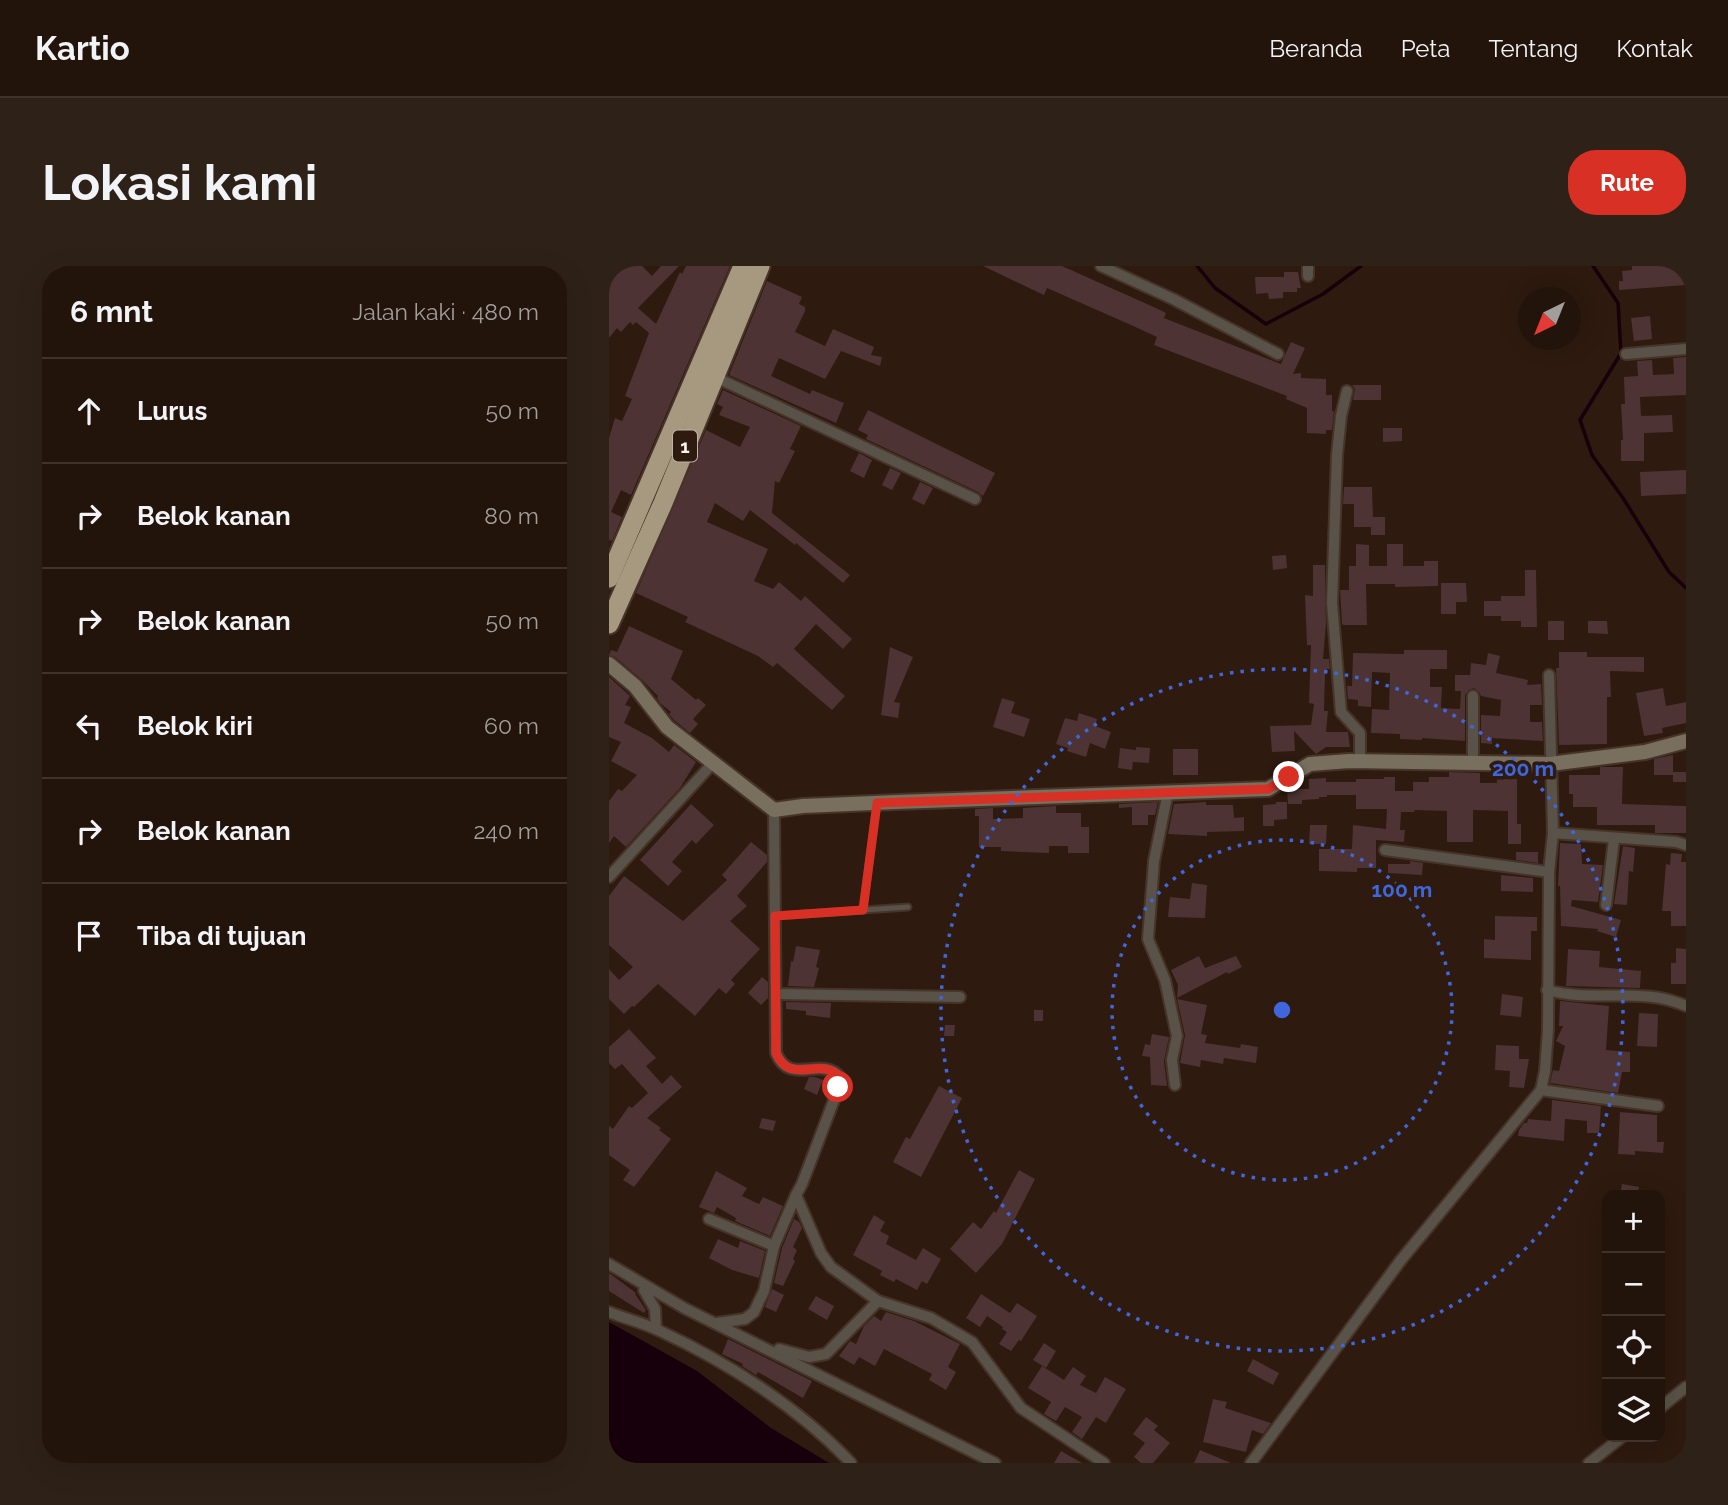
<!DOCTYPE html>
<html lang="id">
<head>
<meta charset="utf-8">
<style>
	:root { --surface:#22140a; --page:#2e2118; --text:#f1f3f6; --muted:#a29e9c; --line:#3f332b; --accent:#d93025 }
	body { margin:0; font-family:Raleway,sans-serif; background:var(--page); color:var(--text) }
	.controls { position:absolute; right:21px; bottom:21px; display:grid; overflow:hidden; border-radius:14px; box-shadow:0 7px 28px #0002 }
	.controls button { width:63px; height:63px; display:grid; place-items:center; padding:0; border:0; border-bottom:2px solid var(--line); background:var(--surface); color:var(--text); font:35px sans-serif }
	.compass { position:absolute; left:909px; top:21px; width:63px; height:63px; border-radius:50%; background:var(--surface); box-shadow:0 7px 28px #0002; rotate:223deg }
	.stop { position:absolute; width:21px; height:21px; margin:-16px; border:5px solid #d93025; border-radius:50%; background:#fff }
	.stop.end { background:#d93025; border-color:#fff; box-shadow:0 2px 7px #0008 }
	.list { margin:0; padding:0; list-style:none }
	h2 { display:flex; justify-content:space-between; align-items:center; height:91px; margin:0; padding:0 28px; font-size:30px }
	h2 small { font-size:23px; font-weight:400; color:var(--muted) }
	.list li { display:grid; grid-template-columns:46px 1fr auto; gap:21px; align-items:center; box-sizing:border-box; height:105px; padding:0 28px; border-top:2px solid var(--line) }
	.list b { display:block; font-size:26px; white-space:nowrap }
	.list em { font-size:23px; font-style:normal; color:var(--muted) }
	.icon { flex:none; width:38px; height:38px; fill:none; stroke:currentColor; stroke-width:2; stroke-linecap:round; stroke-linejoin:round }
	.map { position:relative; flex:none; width:1077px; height:1197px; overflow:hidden; border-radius:28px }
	header { display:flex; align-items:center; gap:42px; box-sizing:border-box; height:98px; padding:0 35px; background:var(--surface); border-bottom:2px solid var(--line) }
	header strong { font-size:33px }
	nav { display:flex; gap:38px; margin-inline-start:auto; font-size:24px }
	.intro { display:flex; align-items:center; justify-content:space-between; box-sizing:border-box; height:168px; padding:0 42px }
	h1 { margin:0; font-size:49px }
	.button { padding:18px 32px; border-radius:28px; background:var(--accent); color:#fff; font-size:24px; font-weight:700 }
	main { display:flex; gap:42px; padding:0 42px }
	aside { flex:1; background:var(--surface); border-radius:28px; box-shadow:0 7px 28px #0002 }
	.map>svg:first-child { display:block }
</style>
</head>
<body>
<header>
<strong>Kartio</strong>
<nav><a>Beranda</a><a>Peta</a><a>Tentang</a><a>Kontak</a></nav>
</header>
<div class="intro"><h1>Lokasi kami</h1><a class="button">Rute</a></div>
<main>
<aside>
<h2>6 mnt<small>Jalan kaki · 480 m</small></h2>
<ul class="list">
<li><svg class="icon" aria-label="ahead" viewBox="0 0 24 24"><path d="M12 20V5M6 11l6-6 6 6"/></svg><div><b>Lurus</b></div><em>50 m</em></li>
<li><svg class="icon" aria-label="right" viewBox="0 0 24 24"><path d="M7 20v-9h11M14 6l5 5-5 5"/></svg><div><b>Belok kanan</b></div><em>80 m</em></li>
<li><svg class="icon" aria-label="right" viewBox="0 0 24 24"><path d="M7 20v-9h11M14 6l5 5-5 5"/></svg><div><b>Belok kanan</b></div><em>50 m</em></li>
<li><svg class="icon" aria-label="left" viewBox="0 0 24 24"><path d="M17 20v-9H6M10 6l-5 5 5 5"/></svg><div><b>Belok kiri</b></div><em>60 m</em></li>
<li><svg class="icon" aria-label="right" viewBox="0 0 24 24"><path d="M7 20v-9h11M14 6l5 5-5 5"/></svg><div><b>Belok kanan</b></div><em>240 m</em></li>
<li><svg class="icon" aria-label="arrive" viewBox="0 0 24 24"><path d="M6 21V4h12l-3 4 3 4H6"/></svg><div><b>Tiba di tujuan</b></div></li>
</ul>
</aside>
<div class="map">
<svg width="1077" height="1197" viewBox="0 0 1077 1197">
	<rect width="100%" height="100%" fill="#2e1a0e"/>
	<polygon fill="#17000b" points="0,1056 88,1105 162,1162 220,1197 0,1197"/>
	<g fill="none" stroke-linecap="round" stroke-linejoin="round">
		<g stroke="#17000b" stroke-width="3.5">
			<polyline points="588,0 606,22 657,58 714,28 752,0"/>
			<polyline points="984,0 1009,37 1012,87 971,154 983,189 1014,232 1060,306 1077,322"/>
		</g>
	</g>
	<g fill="#4d3333">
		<polygon points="0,0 33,0 43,10 52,0 70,0 29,42 47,58 71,6 73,8 77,0 121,0 22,229 12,224 2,246 13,251 3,275 0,274 0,172 6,152 13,155 23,133 16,130 40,67 27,56 24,59 21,56 12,66 8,62 0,72"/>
		<polygon points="374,0 453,0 549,43 557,47 555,52 672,98 682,76 696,82 684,108 692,107 692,112 717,113 717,129 723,129 723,145 725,145 723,164 717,164 717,168 698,167 698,142 677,133 678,130 545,79 548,71 522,59 438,22 435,29"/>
		<polygon points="1023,0 1077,0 1077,19 1010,24 1010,15 1014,15 1013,5 1023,4"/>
		<polygon points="675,6 689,6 692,22 688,22 688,26 674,26 674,32 660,33 659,27 647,28 646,11 675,11"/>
		<polygon points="158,15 193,31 190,38 196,41 196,45 186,66 216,80 224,63 265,81 262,89 273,91 271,100 232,85 216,113 170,92 162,110 201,128 203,124 235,137 227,157 120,109"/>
		<polygon points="1041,50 1043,73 1025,75 1022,52"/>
		<polygon points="1077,91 1077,129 1031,131 1032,150 1063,149 1064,166 1035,167 1035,195 1012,195 1012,174 1014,174 1012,138 1016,138 1015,111 1029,110 1028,95 1043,94 1044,109 1065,108 1064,92"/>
		<polygon points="743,119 772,119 772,134 744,134 746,123"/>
		<polygon points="114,124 192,160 181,183 186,185 170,217 166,215 163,247 241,309 234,317 187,277 186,279 141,244 134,255 106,237 98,256 159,283 145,315 164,323 170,316 192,335 196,330 243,373 234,383 207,358 185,383 236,430 223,444 168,397 164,401 149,390 76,356 79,351 27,327 97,164 131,181 141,161 110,149 114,141 108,138"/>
		<polygon points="259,144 386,207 374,230 369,226 257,173 259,169 249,164"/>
		<polygon points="774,162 793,162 793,175 774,176"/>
		<polygon points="250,187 263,194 255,212 241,205"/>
		<polygon points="281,202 292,207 283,224 273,219"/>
		<polygon points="1077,204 1077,228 1032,230 1031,206"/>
		<polygon points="311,216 324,222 315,239 303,233"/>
		<polygon points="735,221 763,221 764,251 776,251 776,269 762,269 762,261 745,261 745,238 734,238"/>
		<polygon points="747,278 760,279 760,300 778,300 778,278 794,278 794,300 815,300 815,295 829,295 829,320 786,321 786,318 757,318 758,359 735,359 733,358 731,324 740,324 740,300 747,300"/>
		<polygon points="677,289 678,302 664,304 663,290"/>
		<polygon points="704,299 716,299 717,358 714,393 720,393 721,403 718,403 716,409 715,445 719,445 717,466 739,466 741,481 717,481 707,488 685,465 686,485 663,486 661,460 702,459 705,438 700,437 702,379 698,379 696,329 704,330"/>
		<polygon points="916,304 927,304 928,361 912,361 912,355 892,355 892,350 875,350 875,335 892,335 892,330 916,330"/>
		<polygon points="832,317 857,317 858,336 847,336 847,348 832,348"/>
		<rect x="939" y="355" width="16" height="19"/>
		<polygon points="979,355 998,355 999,368 979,367"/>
		<polygon points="20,360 74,385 62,413 87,434 89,432 97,439 84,453 89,458 81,467 65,454 60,448 62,446 51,437 48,432 49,430 32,413 6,391 0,389 2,384 8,386"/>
		<polygon points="281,381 304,391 285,436 291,437 289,452 272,449"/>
		<polygon points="795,384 838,384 838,403 821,403 821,421 833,421 832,442 851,443 852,425 846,425 846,409 861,409 862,397 877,399 879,387 891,390 887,407 919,414 918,419 932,418 933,439 921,439 921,456 933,456 934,475 883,472 883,478 872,477 872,449 891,450 892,434 872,430 870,426 865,422 860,424 856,429 856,475 813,472 813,474 791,473 791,468 762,467 763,443 780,444 781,407 763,406 762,441 749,440 749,434 739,433 738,420 743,420 744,387 795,388"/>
		<polygon points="950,386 978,386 978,391 1035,391 1035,406 1001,405 1002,431 998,431 998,478 950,479 947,402 950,402"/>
		<polygon points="0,411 21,430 16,439 22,441 15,457 43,472 60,486 65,479 87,496 71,522 17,581 5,570 0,577 0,535 9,523 13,525 28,509 2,495 12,476 0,471"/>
		<polygon points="1054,422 1057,440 1077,436 1077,457 1053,462 1054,467 1035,470 1027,427"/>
		<polygon points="393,432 406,436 402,447 421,453 415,471 384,461"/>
		<polygon points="470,447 488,453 486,460 502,466 496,483 481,477 477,491 458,485 459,482 447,478 456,452 468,455"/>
		<polygon points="527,481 541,482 540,497 524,496 523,504 509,502 511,482 527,484"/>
		<rect x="564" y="483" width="25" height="26"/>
		<polygon points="1064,489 1064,509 1045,509 1045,493"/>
		<polygon points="991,501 1014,501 1013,538 1077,540 1077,567 1046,567 1046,559 988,559 988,541 964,541 964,528 960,528 960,509 991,509"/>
		<polygon points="840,506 871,507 871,517 888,517 888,513 908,513 908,558 912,558 912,578 899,578 899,545 864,544 864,576 838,576 838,545 806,544 805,546 792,546 791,564 796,564 795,576 767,574 767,602 748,602 748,606 710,605 710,583 743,583 744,559 777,563 778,543 747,543 747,529 718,529 718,531 710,531 710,533 693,534 693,538 679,538 678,523 700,523 700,513 717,512 717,516 747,516 747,513 775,513 775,511 786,511 786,525 804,525 804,516 820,516 820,511 840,511"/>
		<rect x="1064" y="506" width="13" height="10"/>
		<polygon points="549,536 546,549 539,549 539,559 523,559 523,541 510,542 510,538"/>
		<polygon points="597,536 597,539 624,539 625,552 635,551 635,565 598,566 598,570 559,568 565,538"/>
		<polygon points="667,536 678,536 678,553 665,554 665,560 654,560 654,539 667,538"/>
		<polygon points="82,538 105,559 87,578 83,574 63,596 73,605 59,620 31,594"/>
		<polygon points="447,540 447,547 472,547 472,561 480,561 480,587 459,587 459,580 440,580 440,587 392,585 392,581 370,581 370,550 366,550 366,543 384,542 384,553 414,552 414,542"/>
		<polygon points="701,559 718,559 717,578 700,578"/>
		<polygon points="142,576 158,589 158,596 128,630 138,640 121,655 151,683 122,714 126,718 117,728 110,722 86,750 49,718 25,741 23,740 15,748 0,733 0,703 10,714 24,701 0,679 0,630 15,610 74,655 118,614 113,609"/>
		<polygon points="951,577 972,578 973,598 994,599 989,636 963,634 962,640 1012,654 1007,671 988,665 989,663 952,660 951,620 949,620"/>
		<polygon points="1014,580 1026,582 1024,606 1020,605 1018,639 1005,638"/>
		<polygon points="907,586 929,586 929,597 907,594"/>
		<polygon points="1062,587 1073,588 1072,596 1077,596 1077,660 1062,660 1062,645 1053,645 1057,598 1061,599"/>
		<polygon points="801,595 814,597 813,609 779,607 779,598 801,598"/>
		<polygon points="892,609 924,612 924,626 892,625"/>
		<polygon points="583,617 598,619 596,652 559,651 561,631 581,633"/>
		<polygon points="886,650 928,651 928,665 922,665 922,694 875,692 875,673 886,674"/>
		<polygon points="187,680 211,684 207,701 210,702 205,721 179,720 182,695 184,696"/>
		<polygon points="1067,682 1077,683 1077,718 1062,718 1062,697 1067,697"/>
		<polygon points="959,683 991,685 990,701 1032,705 1031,722 957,720"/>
		<polygon points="590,690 596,702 627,690 633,701 619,708 618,706 568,732 569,719 562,704"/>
		<polygon points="153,711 159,716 159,732 152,739 139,727"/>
		<polygon points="893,728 914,731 912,751 891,749"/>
		<polygon points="568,733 598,739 592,768 598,769 596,777 631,782 632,778 649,781 647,797 615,792 614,798 592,794 591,801 571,797 576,769"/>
		<polygon points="951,735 1000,740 997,784 1021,786 1021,806 1013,806 1009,827 941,817 944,804 950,805 956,780 947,775 954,760 950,760"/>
		<polygon points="177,736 222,737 221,752 197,749 197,745 177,743"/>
		<rect x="425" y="744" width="9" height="11"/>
		<polygon points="1030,747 1049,748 1048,781 1028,780"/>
		<polygon points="336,759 346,759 345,770 335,770"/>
		<polygon points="20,763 47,792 37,800 53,818 62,809 73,821 38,852 52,862 50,864 62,873 25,921 14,914 21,904 0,889 0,860 4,863 20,840 23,842 39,827 13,798 6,803 0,797 0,781"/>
		<polygon points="543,768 560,771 555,795 558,820 542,819 541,791 533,790 536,778 541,779"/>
		<polygon points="887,779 910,780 910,793 920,793 915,822 900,821 901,805 886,804"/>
		<polygon points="200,811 206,811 214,814 208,829 195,823"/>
		<polygon points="330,820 353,832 312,911 284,896 297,871 301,873"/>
		<polygon points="943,834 992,840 990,867 978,867 978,855 956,853 955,875 909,870 910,864 915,857 918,857 919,853 942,855"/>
		<polygon points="1011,846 1048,849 1048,876 1055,876 1054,887 1026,885 1026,889 1009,888"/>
		<polygon points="153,852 167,855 164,865 150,862"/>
		<polygon points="410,904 426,913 393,978 367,1007 341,983 364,956 372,963 385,945 387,947"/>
		<polygon points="107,905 138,922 133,930 150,938 154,931 174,940 161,970 126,955 127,952 108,941 105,947 90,941"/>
		<polygon points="1013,918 1030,921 1028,929 1011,929"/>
		<polygon points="265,949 276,956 271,965 280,970 277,978 307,994 314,982 332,993 318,1018 313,1015 308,1024 287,1013 285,1016 271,1009 273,1005 244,989"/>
		<polygon points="185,953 190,956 193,962 184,981 188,984 184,993 186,995 174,1020 165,1017 173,982"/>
		<polygon points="109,973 129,982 131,975 156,985 150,1012 123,1004 100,992"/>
		<polygon points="0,1007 27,1027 26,1028 37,1044 35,1047 0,1025"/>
		<polygon points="163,1023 175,1029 167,1046 156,1041"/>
		<polygon points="372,1028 401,1047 408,1037 428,1050 412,1075 410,1074 402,1085 390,1078 398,1066 393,1063 394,1061 378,1050 371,1061 357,1052"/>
		<polygon points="207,1030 225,1040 218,1054 199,1043"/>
		<polygon points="277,1046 305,1055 351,1078 339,1101 347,1106 337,1124 320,1114 323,1108 275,1083 266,1100 250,1091 245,1099 230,1090 241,1075 247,1078 255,1060 265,1050 272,1055"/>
		<polygon points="119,1073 203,1115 194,1132 149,1106 147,1109 133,1100 134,1098 113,1088"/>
		<polygon points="435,1077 447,1085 437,1102 424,1094"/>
		<polygon points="644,1093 670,1107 664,1119 638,1105"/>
		<polygon points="433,1100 455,1114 464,1101 477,1110 471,1119 487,1127 496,1111 517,1123 497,1157 487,1151 473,1173 463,1166 473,1151 456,1141 447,1155 435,1148 442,1136 419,1122"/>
		<polygon points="604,1133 618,1136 616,1142 662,1157 654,1168 643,1164 637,1186 594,1176"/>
		<polygon points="537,1151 549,1160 545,1164 561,1177 544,1197 532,1197 525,1191 536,1177 524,1168"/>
		<polygon points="591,1184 622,1197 585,1197"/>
		<polygon points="452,1185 473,1197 445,1197"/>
	</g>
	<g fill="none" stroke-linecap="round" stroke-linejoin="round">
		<defs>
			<g id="lane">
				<polyline points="254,644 268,537"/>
				<polyline points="166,650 299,641"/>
			</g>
			<g id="street">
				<polyline points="492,0 564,33 669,88"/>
				<polyline points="699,0 699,10"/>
				<polyline points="1017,88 1077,83"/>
				<polyline points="106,111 366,233"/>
				<polyline points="738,125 732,150 728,189 723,337 732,446 751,467 751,496"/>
				<polyline points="864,497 864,430"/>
				<polyline points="559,526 545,595 539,673 556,714 568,770 563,794 566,819"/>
				<path d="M165 544 167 787C181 821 212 789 231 811L230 821 193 918 187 929 212 987 222 1001 269 1035 322 1052 363 1076 412 1142 495 1197"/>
				<polyline points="944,567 1067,576 1077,579"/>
				<polyline points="776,584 940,606"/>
				<polyline points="0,611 104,497"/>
				<polyline points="997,639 1005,573"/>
				<path d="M938 724C984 737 1033 720 1077 740"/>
				<polyline points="167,728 351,731"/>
				<polyline points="932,824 1049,840"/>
				<polyline points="100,953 165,980"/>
				<polyline points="0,998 75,1042 386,1197"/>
				<polyline points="35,1024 46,1043 47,1063"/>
				<path d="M0 1046C17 1053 35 1057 51 1065 120 1097 190 1142 242 1197"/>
				<polyline points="108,1057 136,1053 145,1046 155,1025 165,980 187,929"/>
				<polyline points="170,1083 200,1091 217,1088 269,1035"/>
				<polyline points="1051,1142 1077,1121"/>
				<polyline points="642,1197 792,994 932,824 936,805 939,764 940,606 944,567 940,409"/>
				<polyline points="980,1197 1013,1171"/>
			</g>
			<polyline id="secondary" points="0,398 26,420 58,461 165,544 194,540 287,536 659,523 701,498 740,495 941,498 1036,486 1077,475"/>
			<g id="highway">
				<polyline points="0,312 134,0"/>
				<polyline points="0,358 54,237 151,0"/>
			</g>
		</defs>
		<use href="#lane" stroke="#473429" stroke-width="9"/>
		<use href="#street" stroke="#473429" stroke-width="14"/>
		<use href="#secondary" stroke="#473429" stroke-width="18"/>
		<use href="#highway" stroke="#473429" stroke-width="23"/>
		<use href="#lane" stroke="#585248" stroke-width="5"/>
		<use href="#street" stroke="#585248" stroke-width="10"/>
		<use href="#secondary" stroke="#786f5f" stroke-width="14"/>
		<use href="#highway" stroke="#a79980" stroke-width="19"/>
	</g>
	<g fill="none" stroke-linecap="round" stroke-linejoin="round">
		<path stroke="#d93025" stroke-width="9" d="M229 821 231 811C212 789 181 821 167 787L166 650 254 644 268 537 659 523 680 511"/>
	</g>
	<g fill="none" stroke="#3f67db" stroke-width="3.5" stroke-dasharray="3.5 7">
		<circle cx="673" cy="744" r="170"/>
		<circle cx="673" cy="744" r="341"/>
	</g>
	<g text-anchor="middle" stroke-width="7" stroke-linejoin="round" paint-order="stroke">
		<rect fill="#2e1a0e" stroke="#c0b1a9" stroke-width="2" x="64" y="164.5" width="24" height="31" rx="5"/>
		<g font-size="19" font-weight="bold" fill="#fef2ec">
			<text x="76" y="187">1</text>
		</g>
	</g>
	<circle cx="673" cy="744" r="10" fill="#3f67db" stroke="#2e1a0e" stroke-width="3.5"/>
	<g font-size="21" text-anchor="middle" font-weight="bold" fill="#3f67db" stroke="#2e1a0e" stroke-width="7" stroke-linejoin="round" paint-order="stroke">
		<text x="914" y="510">200 m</text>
		<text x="793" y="631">100 m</text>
	</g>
</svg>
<div class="controls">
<button>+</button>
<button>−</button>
<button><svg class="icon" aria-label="locate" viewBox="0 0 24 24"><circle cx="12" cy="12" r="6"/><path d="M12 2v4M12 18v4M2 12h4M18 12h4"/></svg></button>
<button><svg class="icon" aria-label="layers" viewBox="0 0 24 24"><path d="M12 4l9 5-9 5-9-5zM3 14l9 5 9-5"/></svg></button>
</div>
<svg class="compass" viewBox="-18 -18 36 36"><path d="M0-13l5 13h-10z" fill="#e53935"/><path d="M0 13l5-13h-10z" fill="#a29e9c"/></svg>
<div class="stop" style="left:229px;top:821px"></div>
<div class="stop end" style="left:680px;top:511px"></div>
</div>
</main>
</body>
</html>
